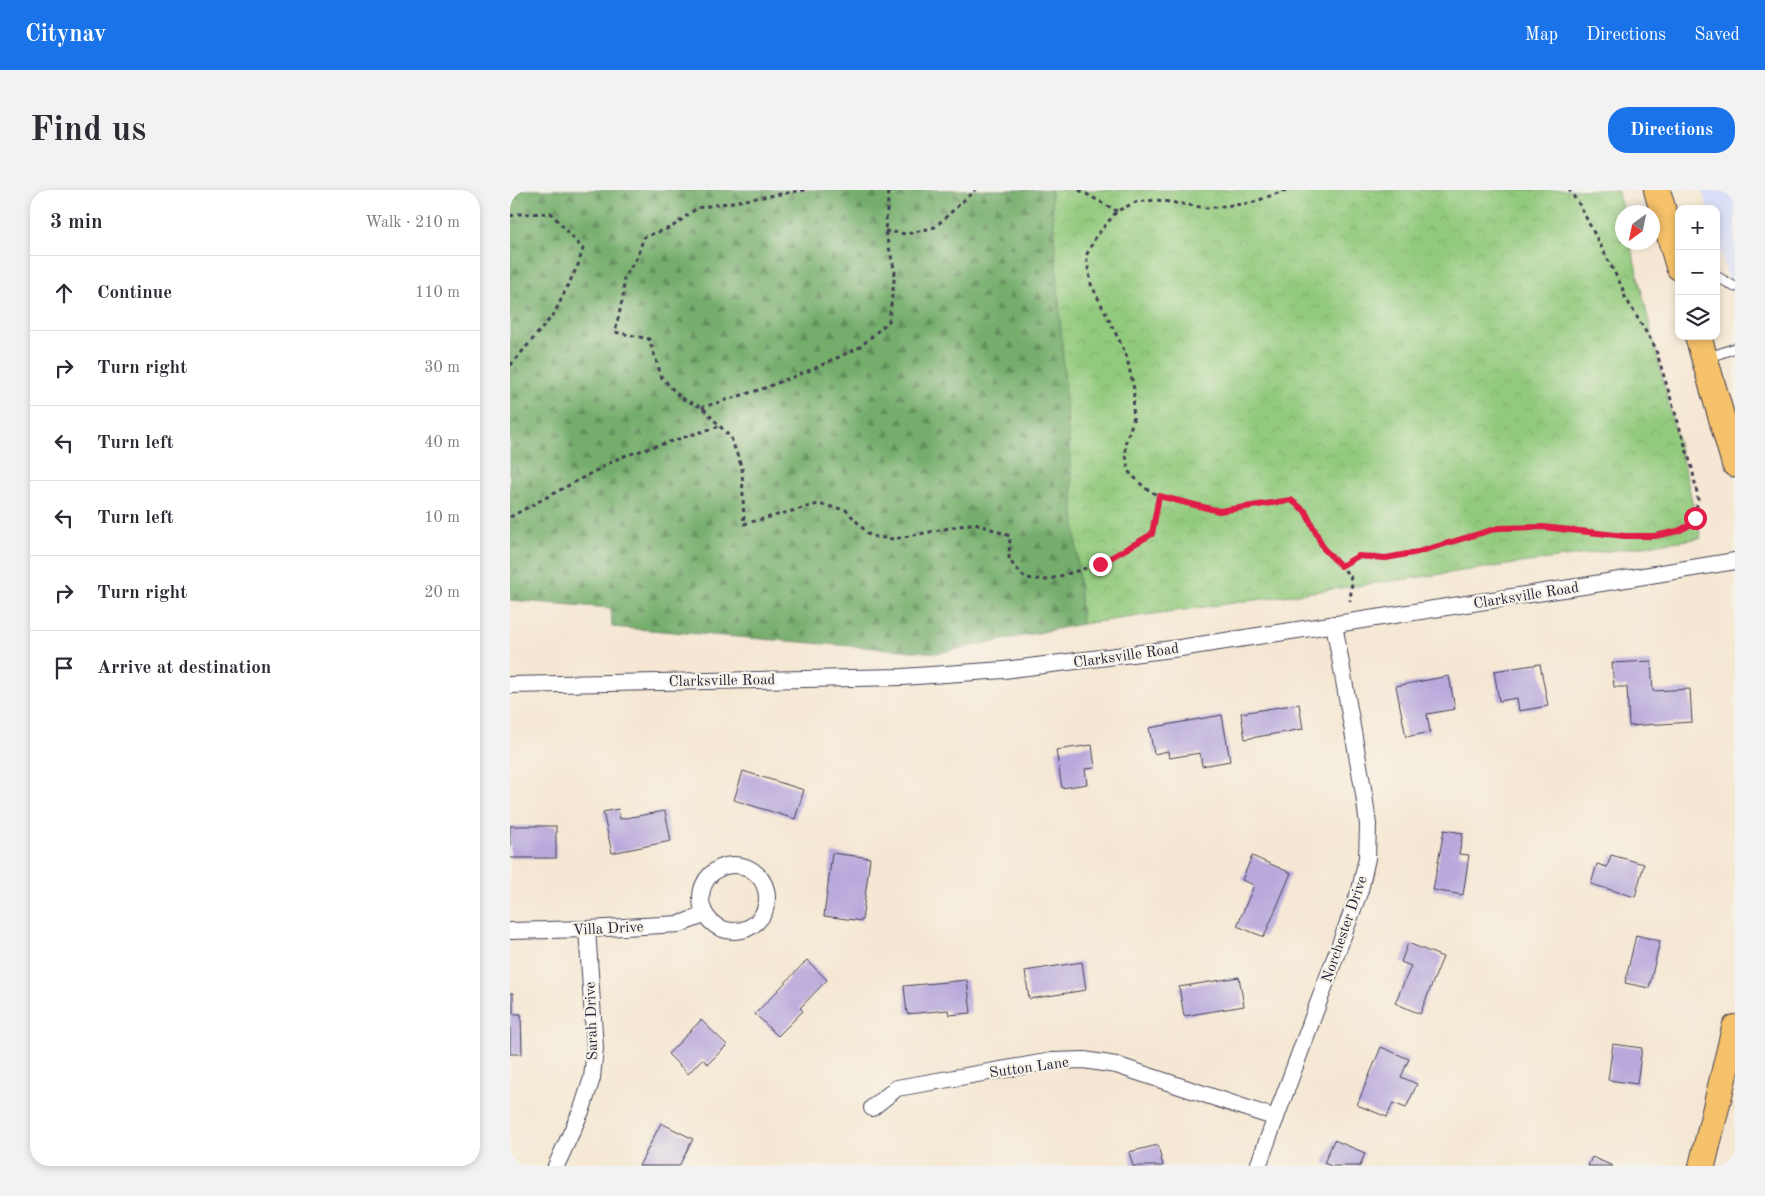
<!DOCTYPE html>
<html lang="en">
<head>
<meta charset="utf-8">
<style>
	:root { --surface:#fff; --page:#f2f2f3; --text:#2b2b33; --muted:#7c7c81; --line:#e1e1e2; --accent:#1a73e8 }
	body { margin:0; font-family:"Old Standard TT",serif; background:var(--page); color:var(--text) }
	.controls { position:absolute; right:15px; top:15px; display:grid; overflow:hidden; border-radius:10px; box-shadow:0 2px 8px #0003 }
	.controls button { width:45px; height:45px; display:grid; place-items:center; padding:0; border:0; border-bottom:1px solid var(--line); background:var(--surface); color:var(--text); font:25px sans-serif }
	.compass { position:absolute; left:1105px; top:15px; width:45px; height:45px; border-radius:50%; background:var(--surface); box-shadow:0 2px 8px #0003; rotate:213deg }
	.stop { position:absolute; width:15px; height:15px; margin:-11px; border:4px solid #e11d48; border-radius:50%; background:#fff }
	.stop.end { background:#e11d48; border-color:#fff; box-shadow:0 1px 5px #0008 }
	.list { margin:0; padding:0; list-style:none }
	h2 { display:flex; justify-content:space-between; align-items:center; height:65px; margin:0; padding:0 20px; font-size:21px }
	h2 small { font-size:16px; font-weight:400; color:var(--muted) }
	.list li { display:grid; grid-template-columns:32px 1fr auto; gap:15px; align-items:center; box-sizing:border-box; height:75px; padding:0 20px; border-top:1px solid var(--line) }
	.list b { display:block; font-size:19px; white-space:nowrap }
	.list em { font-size:16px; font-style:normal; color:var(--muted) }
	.icon { flex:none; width:28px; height:28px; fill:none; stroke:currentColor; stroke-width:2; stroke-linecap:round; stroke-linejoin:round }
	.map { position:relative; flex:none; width:1225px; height:976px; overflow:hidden; border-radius:20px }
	header { display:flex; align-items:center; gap:30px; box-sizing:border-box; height:70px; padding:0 25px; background:var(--accent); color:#fff }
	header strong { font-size:24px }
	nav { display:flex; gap:28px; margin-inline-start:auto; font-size:18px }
	.intro { display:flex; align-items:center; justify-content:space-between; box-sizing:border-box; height:120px; padding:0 30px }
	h1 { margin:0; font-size:35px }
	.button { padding:12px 22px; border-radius:20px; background:var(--accent); color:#fff; font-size:18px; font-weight:700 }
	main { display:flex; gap:30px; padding:0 30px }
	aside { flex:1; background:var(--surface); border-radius:20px; box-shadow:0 2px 8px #0003 }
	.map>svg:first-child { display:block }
</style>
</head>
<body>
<header>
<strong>Citynav</strong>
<nav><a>Map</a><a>Directions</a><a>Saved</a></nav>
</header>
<div class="intro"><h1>Find us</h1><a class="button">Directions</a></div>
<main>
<aside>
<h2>3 min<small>Walk · 210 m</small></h2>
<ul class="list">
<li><svg class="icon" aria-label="ahead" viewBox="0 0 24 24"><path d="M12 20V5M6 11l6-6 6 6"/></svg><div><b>Continue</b></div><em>110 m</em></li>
<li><svg class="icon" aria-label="right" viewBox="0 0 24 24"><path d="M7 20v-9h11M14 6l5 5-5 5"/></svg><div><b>Turn right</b></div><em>30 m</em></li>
<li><svg class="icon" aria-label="left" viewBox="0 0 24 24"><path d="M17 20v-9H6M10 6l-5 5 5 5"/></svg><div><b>Turn left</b></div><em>40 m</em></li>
<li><svg class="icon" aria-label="left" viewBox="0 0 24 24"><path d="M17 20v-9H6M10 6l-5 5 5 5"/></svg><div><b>Turn left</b></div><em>10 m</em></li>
<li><svg class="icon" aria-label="right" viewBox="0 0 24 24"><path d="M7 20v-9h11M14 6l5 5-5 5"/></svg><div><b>Turn right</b></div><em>20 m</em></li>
<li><svg class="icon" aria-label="arrive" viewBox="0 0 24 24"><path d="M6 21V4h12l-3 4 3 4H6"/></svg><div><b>Arrive at destination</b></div></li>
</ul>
</aside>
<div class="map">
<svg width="1225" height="976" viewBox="0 0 1225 976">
	<defs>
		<pattern id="forest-firs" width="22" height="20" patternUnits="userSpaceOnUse" patternTransform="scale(1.25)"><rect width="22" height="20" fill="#75ae6c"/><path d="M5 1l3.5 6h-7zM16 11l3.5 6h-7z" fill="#608d5a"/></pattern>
		<pattern id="park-crowns" width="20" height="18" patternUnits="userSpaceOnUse" patternTransform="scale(1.25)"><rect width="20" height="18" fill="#92ca7d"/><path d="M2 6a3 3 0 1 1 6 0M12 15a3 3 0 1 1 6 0" fill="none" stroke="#7ead6d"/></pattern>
	</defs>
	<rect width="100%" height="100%" fill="#f7f3e8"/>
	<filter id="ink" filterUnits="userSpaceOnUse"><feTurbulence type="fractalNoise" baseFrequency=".02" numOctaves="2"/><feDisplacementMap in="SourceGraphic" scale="10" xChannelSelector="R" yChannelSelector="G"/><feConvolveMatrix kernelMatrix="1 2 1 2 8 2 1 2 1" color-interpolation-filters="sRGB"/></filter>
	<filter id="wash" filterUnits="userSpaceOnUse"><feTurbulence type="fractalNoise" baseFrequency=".0096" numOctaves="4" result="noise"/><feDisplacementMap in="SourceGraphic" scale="20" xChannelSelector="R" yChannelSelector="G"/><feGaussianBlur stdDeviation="1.12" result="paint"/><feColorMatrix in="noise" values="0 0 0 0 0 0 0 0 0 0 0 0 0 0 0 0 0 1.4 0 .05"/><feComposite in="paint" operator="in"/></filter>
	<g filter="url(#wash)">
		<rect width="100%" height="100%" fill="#f5e7d3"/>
		<polygon fill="#d1d9f9" points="1192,0 1225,0 1225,111 1206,47 1206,19 1198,19"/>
		<polygon fill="url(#forest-firs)" stroke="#4c6854" points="0,0 541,0 572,434 428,463 102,437 101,418 0,410"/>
		<polygon fill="url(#park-crowns)" stroke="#5a765c" points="541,0 1107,0 1113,22 1112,52 1120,53 1191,348 572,434"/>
		<g id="blocks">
			<g fill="#b8a8dc">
				<polygon points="1141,471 1143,501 1180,499 1182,532 1119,536 1117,497 1104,497 1102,473"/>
				<polygon points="1030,474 1038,516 1009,521 1007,508 989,511 984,481"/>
				<polygon points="939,486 945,519 917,524 920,542 896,547 886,496"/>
				<polygon points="789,514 793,539 735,549 731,523"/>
				<polygon points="712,525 720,571 692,576 690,563 659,568 658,561 644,564 639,538"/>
				<polygon points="582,555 585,578 575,579 577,594 552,598 546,560"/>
				<polygon points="233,581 294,600 285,629 224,610"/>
				<polygon points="108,619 110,629 155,621 161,651 102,663 93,622"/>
				<rect x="0" y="636" width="46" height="32"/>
				<polygon points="934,640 953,643 949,664 959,665 953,705 923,700"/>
				<polygon points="322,663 360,668 352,731 314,726"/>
				<polygon points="1101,665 1134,674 1125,707 1081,694 1087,674 1097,677"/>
				<polygon points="742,666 781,683 754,747 727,736 744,695 732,690"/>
				<polygon points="1126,745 1150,751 1139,798 1115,793"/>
				<polygon points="898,753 933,767 910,824 885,813 901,776 891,772"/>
				<polygon points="297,770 317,790 290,818 293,821 268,846 245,824"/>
				<polygon points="572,772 576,800 519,809 515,781"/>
				<polygon points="729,787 734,816 674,826 669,797"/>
				<polygon points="457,790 461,823 439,825 438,820 397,824 394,796"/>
				<polygon points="0,803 3,803 3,824 11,824 12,864 0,864"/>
				<polygon points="191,830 217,855 198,874 192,869 178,884 158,864"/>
				<polygon points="1103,854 1132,858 1127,894 1098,890"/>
				<polygon points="871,857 899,869 891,887 907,894 896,918 883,913 877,927 847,915"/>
				<polygon points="151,933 183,949 169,976 129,976"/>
				<polygon points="824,950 855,963 850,976 821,976 814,973"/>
				<polygon points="648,955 653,976 623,976 619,962"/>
				<polygon points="1082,967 1103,976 1078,976"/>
			</g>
		</g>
	</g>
	<g filter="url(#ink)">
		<use href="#blocks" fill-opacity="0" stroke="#424052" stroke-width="1"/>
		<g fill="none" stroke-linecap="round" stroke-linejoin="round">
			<defs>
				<g id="lane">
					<polyline points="1206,86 1225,97"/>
					<polyline points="1197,168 1225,158"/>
				</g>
				<g id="street">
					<polyline points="0,495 392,487 494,480 670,458 1073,396 1225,371"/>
					<circle cx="224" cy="708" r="33"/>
					<polyline points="0,741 77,739 170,734 194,725"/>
					<polyline points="362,918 387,898 542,871 574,870 606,875 766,928"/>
					<polyline points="46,976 72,919 82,888 85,858 77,739"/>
					<polyline points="748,976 850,700 857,668 858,635 854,604 824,434"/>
				</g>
				<g id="primary">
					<polyline points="1147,0 1169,77"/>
					<polyline points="1188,146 1225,274"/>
					<polyline points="1192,976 1225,838"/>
				</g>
			</defs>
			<use href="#lane" stroke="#424052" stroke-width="11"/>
			<use href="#street" stroke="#424052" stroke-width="18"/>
			<use href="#primary" stroke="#424052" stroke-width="28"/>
			<g stroke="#424052" stroke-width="3" stroke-dasharray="4 4" stroke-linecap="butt">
				<polyline points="295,0 187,18 162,37 134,47 127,67 114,88 113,107 105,142 139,149 152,188 171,208 193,218 221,248 232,278 234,334 308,314 336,320 360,346 384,349 465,333 500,346 499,370 515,388 537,390 590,374 642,344 649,306"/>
				<polyline points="569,0 607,21"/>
				<polyline points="776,0 741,13 697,18 647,10 626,12 607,21 585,48 576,66 581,94 616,164 624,199 623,231 615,254 618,281 635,298 649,306 709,321 781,310 795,321 814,359 840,386 842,392 840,411"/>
				<polyline points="0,26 8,24 41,23 73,59 68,75 44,124 0,176"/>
				<polyline points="375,41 397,44 425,37 465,0"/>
				<polyline points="194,219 193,217 252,199 303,179 350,157 379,131 385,82 375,41 379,0"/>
				<polyline points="0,327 111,267 210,236"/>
				<polyline points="831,376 848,367 876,368 908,362 988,338 1033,337 1115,346 1145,346 1168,341 1178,336 1185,328 1188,308 1182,278 1145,157 1115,107 1112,97 1069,14 1059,0"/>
			</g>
			<use href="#lane" stroke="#fff" stroke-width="9"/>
			<use href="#street" stroke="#fff" stroke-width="16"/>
			<use href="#primary" stroke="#f5c16b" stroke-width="26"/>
		</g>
	</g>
	<g fill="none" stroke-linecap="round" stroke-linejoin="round" filter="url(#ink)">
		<polyline stroke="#e11d48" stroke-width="6" points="590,374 642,344 649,306 709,321 781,310 795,321 814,359 831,376 848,366 876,368 908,362 988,338 1033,337 1115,346 1145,346 1168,341 1178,336 1185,328"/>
	</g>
	<g text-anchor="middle" stroke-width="4.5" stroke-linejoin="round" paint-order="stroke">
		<g font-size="15" fill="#22223b" stroke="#f7f3e8">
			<text transform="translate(1016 405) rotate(-9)" y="5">Clarksville Road</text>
			<text transform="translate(616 465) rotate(-8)" y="5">Clarksville Road</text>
			<text transform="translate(212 490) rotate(-1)" y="5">Clarksville Road</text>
			<text transform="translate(98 738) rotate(-3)" y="5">Villa Drive</text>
			<text transform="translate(834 739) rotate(-71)" y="5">Norchester Drive</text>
			<text transform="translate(81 831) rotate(-92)" y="5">Sarah Drive</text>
			<text transform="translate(519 877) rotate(-8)" y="5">Sutton Lane</text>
		</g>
	</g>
</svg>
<div class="controls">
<button>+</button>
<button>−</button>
<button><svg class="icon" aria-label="layers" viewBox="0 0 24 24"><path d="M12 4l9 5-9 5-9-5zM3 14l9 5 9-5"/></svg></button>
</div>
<svg class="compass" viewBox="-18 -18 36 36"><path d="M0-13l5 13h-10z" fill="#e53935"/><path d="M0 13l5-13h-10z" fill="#7c7c81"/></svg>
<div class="stop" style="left:1185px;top:328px"></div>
<div class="stop end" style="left:590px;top:374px"></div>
</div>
</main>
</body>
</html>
